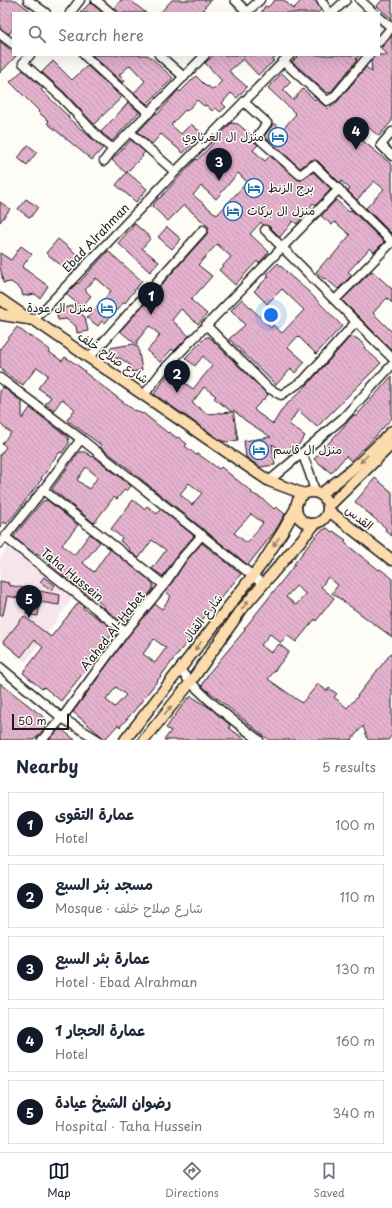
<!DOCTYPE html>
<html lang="en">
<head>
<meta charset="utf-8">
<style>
	:root { --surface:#fff; --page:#f2f2f3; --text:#1f2937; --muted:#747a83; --line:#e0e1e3; --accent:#111827 }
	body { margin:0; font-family:"Playpen Sans","Playpen Sans Arabic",sans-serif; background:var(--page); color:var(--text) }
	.scale { position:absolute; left:12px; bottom:10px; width:57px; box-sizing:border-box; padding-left:4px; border:2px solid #1c1c1c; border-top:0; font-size:11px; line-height:14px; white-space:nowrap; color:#1c1c1c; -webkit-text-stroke:3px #fdfcf7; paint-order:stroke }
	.you { position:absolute; left:271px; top:315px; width:14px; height:14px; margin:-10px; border:3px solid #fff; border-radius:50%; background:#1a73e8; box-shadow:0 0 0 6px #1a73e833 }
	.badge { display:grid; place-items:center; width:26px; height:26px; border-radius:50%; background:var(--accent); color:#fff; font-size:13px; font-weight:700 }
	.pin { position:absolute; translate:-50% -33px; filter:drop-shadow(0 1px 2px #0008) }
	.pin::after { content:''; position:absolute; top:21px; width:14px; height:12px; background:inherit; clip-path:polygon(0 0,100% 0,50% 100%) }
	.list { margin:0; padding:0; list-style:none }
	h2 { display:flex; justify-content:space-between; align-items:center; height:52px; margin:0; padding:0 16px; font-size:17px }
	h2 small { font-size:13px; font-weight:400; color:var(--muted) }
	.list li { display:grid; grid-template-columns:26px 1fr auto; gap:12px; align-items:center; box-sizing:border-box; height:64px; margin:0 8px 8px; padding:0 8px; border:1px solid var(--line); border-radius:0px }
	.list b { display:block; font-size:15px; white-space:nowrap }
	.list p { margin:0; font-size:13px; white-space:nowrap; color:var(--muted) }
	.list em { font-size:13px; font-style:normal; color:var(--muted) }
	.icon { flex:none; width:22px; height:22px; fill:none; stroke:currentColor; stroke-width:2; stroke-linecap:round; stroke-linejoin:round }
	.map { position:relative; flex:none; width:392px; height:740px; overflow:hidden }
	.search { position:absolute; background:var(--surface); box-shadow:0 4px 16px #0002; left:12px; right:12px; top:12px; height:44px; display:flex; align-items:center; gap:10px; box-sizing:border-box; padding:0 14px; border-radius:0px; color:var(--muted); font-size:15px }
	.sheet { height:412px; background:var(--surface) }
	nav { display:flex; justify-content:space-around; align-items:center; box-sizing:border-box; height:56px; border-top:1px solid var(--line); background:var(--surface); font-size:11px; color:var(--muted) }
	nav a { display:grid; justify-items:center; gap:2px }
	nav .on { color:var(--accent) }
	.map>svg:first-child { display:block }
</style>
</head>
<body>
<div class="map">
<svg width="392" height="740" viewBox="0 0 392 740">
	<defs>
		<pattern id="building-back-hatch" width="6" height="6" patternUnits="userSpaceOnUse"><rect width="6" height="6" fill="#e5b2ce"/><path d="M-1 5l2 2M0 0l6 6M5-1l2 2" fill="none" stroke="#c498b0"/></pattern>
	</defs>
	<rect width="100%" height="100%" fill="#fdfcf7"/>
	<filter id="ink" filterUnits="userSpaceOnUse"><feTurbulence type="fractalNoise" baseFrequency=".025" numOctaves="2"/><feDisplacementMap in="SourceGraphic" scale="8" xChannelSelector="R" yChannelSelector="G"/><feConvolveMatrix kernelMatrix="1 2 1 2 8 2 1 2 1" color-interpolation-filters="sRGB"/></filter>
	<g filter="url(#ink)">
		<polygon fill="#f6e6eb" points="9,546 74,596 26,662 0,641 0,558"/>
		<g fill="url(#building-back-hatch)" stroke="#1c1c1c" fill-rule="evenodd">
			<polygon points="0,0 16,0 33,13 13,13 13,29 9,34 0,29"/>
			<polygon points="121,0 130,0 146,13 120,13 114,8"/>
			<polygon points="172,0 211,0 203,9 207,13 160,13"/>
			<polygon points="275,0 284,0 293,9 302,0 316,0 321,10 318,13 261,13 265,6 268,7"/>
			<polygon points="382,0 392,0 392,19 377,6"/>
			<polygon points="91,2 92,4 103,13 80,13"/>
			<polygon points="392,36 392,121 379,136 365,125 356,135 392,165 392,234 366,208 384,189 374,181 357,200 348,191 350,189 341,181 340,183 318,161 311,160 300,168 264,136 274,123 282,130 296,114 268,88 282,73 291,82 283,90 293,100 303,89 315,100 316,99 329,109 338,101 366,67 372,72 371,61 374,55 388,55 381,48"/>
			<polygon points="0,41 13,52 13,55 17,55 0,73"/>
			<polygon points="92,55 148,55 173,78 147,104 134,93 145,81 130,65 119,75 125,81 123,83"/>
			<polygon points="214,55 278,55 272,60 274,61 258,75 243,59 229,71 247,87 237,98 231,93 222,103 226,107 220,112 216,108 212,111 206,105 204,106 197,100 187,111 185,110 171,125 181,134 191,124 203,134 183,153 161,134 152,144 138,132 156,113 158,114 178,90 180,92 196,76 207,87 208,86 213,90 222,81 205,63"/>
			<polygon points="299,55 360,55 356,59 357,60 330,93 328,92 327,93 316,83 292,62"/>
			<polygon points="53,61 72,80 87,66 115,91 121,98 94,124 64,92 42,72"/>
			<polygon points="23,70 43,88 41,90 69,117 68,118 103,148 92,160 47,123 49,121 38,112 39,111 10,82"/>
			<polygon points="127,101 139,112 112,141 101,132 128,103"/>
			<path d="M231 123 238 124 252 136 253 141 258 145 253 150 265 161 270 156 299 180 303 179 313 172 331 189 316 205 313 203 297 224 293 221 280 237 269 226 263 225 261 222 250 234 269 252 259 263 257 261 235 285 219 270 231 257 217 244 198 265 212 276 191 300 207 314 198 324 181 309 172 320 189 336 174 351 172 349 160 362 147 351 159 337 158 336 160 335 149 326 137 341V345L120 331 207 234 209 227 184 205 168 221 152 206 159 198H160L196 159 197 160 207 150ZM238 173 247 182 217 215 193 195 201 186 216 199Z"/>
			<polygon points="131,140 145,152 142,155 143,156 126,173 112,160"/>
			<polygon points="28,145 37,152 27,165 18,158"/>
			<polygon points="127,172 147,189 136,202 116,185"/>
			<polygon points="26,199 38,207 30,218 18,209"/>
			<polygon points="336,200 349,212 351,210 384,242 374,252 370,248 348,272 352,275 338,289 325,278 324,279 316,272 328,258 330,259 350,235 335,222 332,225 321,216"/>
			<polygon points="0,202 10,209 0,222"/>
			<polygon points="135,224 151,238 142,248 159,262 150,272 118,243"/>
			<polygon points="167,227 181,239 172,249 158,237"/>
			<polygon points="58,239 80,257 69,272 46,253"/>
			<polygon points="21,246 32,254 22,267 48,286 40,298 35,294 23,296 21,289 11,282 3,283 0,265 0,253 11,260"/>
			<polygon points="108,251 142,281 125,303 124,302 105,323 102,321 98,326 87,318 111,291 96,278 85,290 91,296 78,311 85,317 88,331 77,333 76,326 66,319 58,320 56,309 79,305 66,294 77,283 78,284"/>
			<polygon points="278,263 287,272 286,272 309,292 342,326 316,354 298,336 288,347 305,362 295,373 291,369 276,385 229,339 245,325 231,310 242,299 271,328 273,325 282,333 304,310 282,289 267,304 254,291 269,276 267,274"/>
			<polygon points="372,271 392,289 392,303 387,298 373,313 392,332 392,347 391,349 342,300"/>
			<path d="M17 327 30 337 31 336 42 344 50 350 49 352 62 361 65 357 76 364 85 371 84 372 135 411 136 410 142 414 143 413 168 433 169 432 177 438 178 437 187 444 185 446 196 455 198 454 219 469 221 467 252 492 251 493 263 499 274 509 276 507 285 514 275 531 248 565 132 472V471L100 447 101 445 67 420 75 409 62 399 54 410 45 404 51 397 38 388 48 375 37 367 23 385 2 371 3 369 0 367V349ZM189 483 202 493 192 505 180 494ZM251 514 263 523 247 543 234 533Z"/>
			<path d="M206 337H209L268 395 254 409 255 410V411L273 424 283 408 308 384 349 338 353 337 358 339 365 346 364 348 381 363 317 427 298 410 289 424 305 436 290 456 272 444 275 465 260 467 246 457 244 441 271 437 246 421 233 410 238 440 227 442 222 441 154 394 170 372 193 389 212 366 203 356 195 366 185 358ZM204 387 216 396 214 398 232 412 208 414 192 403Z"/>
			<polygon points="133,344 138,347 142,370 132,372 130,365 120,358 112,359 110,348"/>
			<polygon points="392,376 392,418 363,450 362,449 351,461 346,456 331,473 314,459 354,415 356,416"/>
			<polygon points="3,387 22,402 22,419 30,408 68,437 69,443 62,453 60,452 49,465 50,467 41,478 42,479 15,514 6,524 4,522 0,527 0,455 6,447 2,443 11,433 0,424 0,391"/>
			<path d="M79 452H85L92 457 93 456 131 486 127 491 125 489 117 499 114 497 94 523 52 489ZM86 467 98 477 89 489 77 480Z"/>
			<polygon points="375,478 392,492 392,536 385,530 386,528 355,502"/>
			<polygon points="47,500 78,525 62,545 74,555 90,534 100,542 83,563 94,572 110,549 153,583 153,589 124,624 104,608 105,607 92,596 91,598 49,565 51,564 37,553 36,555 15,538 14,536 27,520 43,501"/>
			<polygon points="133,500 144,509 147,506 157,514 161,509 194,536 177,555 163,576 152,569 166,550 152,540 139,558 129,551 130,549 120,541 122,538 111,529"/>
			<path d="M327 528 332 532 333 531 346 540 344 542 356 552 379 570 380 569 392 578V637L332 593 338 585 328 577 321 587 334 598 316 621 315 619 296 642 288 636 281 643 270 634 261 645 271 653 279 644 289 652 268 679 302 703 318 684 327 691 329 688 337 694 334 697 347 708 358 696H357L392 652V735L388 740H368L363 726 351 740H269L202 686 208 674 245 630 244 629 286 576 295 564H294L315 537 321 531ZM296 586 306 594 296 605 286 597Z"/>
			<path d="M202 543 241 574 202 620 191 633 193 634 138 706 120 727 118 725 105 739 73 712 129 635 155 604 162 609 171 596 166 592 186 561ZM154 639 166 648 155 663 143 654ZM116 687 126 695 115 707 106 700Z"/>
			<polygon points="44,577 55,585 51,590 40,582"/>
			<polygon points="0,581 9,583 8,585 60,595 59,605 40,602 38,616 26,614 28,600 7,596 3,615 0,615"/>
			<polygon points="79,602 84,607 83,608 108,625 113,633 103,646 106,649 101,655 99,653 61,701 44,687 42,689 23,673 43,647 34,640 21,657 3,642 24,616 51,637"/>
			<polygon points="0,683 46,719 45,728 34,740 0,740"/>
			<polygon points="191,696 213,710 230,725 229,728 246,740 164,740 171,731 166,728 181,707 188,698 189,699"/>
			<polygon points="60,728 75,740 49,740"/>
		</g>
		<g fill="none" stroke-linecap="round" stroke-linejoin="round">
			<defs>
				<g id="minor">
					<polyline points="28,0 46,13"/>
					<polyline points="96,0 111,13"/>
					<polyline points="235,0 247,12 260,0"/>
					<polyline points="321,0 329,13"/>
					<polyline points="360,0 374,13"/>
					<polyline points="70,13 80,0"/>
					<polyline points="332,13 346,0"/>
					<polyline points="379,17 392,28"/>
					<polyline points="0,34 13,44"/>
					<polyline points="379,42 391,28"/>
					<polyline points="30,55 23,63 60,96 100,139 113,149"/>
					<polyline points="84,55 112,81 149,113"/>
					<polyline points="159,55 184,77"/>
					<polyline points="283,61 327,101 334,97 369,55"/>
					<polyline points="244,102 267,123 257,137 300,175 314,165 392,242"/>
					<polyline points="130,132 175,172 290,55"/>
					<polyline points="392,132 381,145 392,156"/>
					<polyline points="104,161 113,149 205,55"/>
					<polyline points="265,230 392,358"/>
					<polyline points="335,300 392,242"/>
					<polyline points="34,320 175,172"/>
					<polyline points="206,325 268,388 281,395 304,380 356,322"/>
					<polyline points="89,358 203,230"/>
					<polyline points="0,378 81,439 263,584"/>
					<polyline points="144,395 164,369 339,189"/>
					<polyline points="269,481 302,453"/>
					<polyline points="43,490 164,585"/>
					<polyline points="315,492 310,474 302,453 344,417 392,365"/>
					<polyline points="5,537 125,632"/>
					<polyline points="0,543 43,490 81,439"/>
					<polyline points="0,667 62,718 98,740"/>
					<path d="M180 670C202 697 231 719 259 740"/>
					<polyline points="42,740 62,718 125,632 164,585 182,558 202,535"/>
				</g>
				<g id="major">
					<polyline points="0,299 26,317"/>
					<polyline points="0,313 3,315 34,320 269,481 304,494"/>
					<circle cx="312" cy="508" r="16"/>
					<path d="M320 494C348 475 368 455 392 431"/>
					<polyline points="329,506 392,444"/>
					<polyline points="329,511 392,560"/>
					<polyline points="125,740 264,561 283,531 296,508"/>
					<polyline points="144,740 190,683 242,609 314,525"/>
				</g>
			</defs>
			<use href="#minor" stroke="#1c1c1c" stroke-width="11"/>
			<use href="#major" stroke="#1c1c1c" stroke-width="13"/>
			<use href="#minor" stroke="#fdfcf7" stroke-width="8"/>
			<use href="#major" stroke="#fcdcac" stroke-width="10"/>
		</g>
		<defs><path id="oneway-solid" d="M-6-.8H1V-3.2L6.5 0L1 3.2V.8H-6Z"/></defs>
		<g fill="#97866b">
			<use href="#oneway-solid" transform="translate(364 459) rotate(135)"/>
			<use href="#oneway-solid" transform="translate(276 542) rotate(123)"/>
			<use href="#oneway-solid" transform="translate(245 605) rotate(-51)"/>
			<use href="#oneway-solid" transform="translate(198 646) rotate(128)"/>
			<use href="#oneway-solid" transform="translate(168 710) rotate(-51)"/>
		</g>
	</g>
	<defs>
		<symbol id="hotel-ring" viewBox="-11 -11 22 22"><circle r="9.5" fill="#fdfcf7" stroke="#1f6fb2" stroke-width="1.5"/><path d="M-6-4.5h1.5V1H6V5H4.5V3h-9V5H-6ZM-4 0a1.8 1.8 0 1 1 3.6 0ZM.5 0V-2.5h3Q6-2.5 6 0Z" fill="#1f6fb2"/></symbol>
	</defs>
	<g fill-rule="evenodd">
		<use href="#hotel-ring" x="267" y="126" width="22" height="22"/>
		<use href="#hotel-ring" x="243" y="177" width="22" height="22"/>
		<use href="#hotel-ring" x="222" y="200" width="22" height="22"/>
		<use href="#hotel-ring" x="96" y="297" width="22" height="22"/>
		<use href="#hotel-ring" x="248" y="439" width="22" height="22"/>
	</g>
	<g text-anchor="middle" stroke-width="3" stroke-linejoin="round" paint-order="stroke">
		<g font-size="12" fill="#1c1c1c" stroke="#fdfcf7" text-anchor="start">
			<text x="264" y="141" text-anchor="end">منزل ال الغرباوي</text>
			<text x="268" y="192">برج الزنط</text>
			<text x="247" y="215">منزل ال بركات</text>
			<text x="93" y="312" text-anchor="end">منزل ال عودة</text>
			<text x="273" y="454">منزل ال قاسم</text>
		</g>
		<g font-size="12" fill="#1c1c1c" stroke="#fdfcf7">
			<text transform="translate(96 238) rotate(-46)" y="4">Ebad Alrahman</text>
			<text transform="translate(113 358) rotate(34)" y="4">شارع صلاح خلف</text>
			<text transform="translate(359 518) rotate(38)" y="4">القدس</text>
			<text transform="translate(72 575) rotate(39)" y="4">Taha Hussein</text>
			<text transform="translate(203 618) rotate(-52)" y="4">شارع القنال</text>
			<text transform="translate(113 631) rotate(-52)" y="4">A'ahed Al-Habet</text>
		</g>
	</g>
</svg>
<div class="scale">50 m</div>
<div class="you"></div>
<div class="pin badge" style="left:151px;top:315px">1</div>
<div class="pin badge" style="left:177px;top:393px">2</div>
<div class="pin badge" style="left:219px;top:181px">3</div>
<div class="pin badge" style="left:356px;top:150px">4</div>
<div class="pin badge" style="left:29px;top:618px">5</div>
<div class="search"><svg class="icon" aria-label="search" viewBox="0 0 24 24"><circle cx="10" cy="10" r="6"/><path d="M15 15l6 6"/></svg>Search here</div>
</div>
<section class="sheet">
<h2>Nearby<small>5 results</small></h2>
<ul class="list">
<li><span class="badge">1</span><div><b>عمارة التقوى</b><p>Hotel</p></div><em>100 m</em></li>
<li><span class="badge">2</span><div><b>مسجد بئر السبع</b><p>Mosque · شارع صلاح خلف</p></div><em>110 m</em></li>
<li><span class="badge">3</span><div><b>عمارة بئر السبع</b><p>Hotel · Ebad Alrahman</p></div><em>130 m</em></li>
<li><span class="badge">4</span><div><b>عمارة الحجار 1</b><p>Hotel</p></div><em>160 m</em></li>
<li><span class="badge">5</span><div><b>رضوان الشيخ عيادة</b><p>Hospital · Taha Hussein</p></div><em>340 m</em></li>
</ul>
</section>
<nav>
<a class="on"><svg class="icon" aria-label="map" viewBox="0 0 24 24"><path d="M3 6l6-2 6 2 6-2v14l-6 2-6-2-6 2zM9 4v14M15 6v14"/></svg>Map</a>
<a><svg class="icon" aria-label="directions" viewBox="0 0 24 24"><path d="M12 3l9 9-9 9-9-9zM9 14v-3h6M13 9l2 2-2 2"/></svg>Directions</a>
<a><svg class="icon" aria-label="saved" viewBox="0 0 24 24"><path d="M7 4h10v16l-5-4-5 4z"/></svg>Saved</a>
</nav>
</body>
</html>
